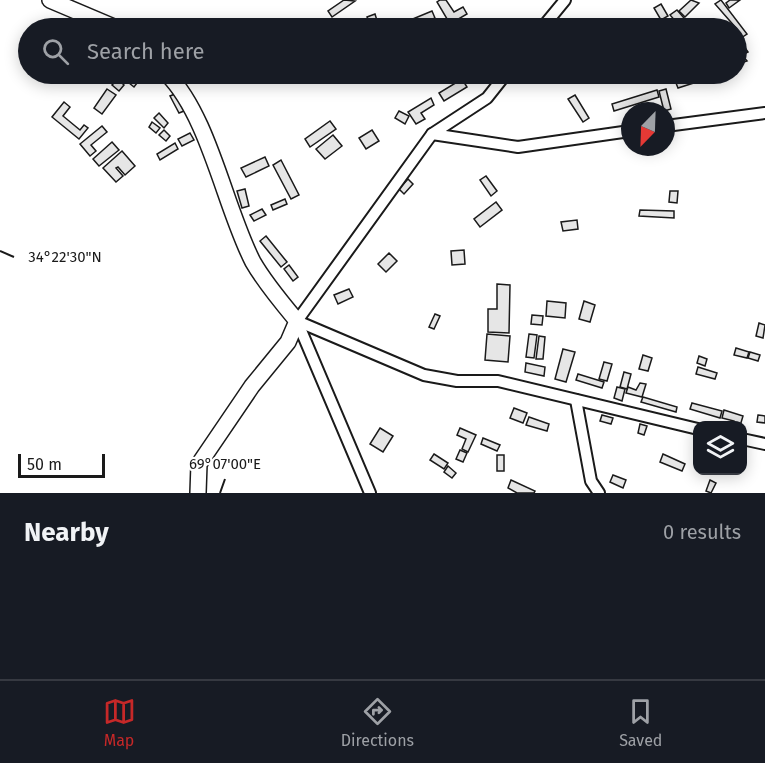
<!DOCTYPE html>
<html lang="en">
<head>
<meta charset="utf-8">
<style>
	:root { --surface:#171b24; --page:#242831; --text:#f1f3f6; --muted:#9ea1a6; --line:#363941; --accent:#c62828 }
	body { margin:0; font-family:"Fira Sans",sans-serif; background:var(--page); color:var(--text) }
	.controls { position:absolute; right:18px; bottom:18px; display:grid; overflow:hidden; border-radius:12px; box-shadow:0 3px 15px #0003 }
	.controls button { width:54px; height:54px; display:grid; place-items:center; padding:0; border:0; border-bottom:2px solid var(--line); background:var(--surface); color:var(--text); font:30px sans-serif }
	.compass { position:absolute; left:621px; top:102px; width:54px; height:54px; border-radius:50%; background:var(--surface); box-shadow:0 3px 15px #0003; rotate:203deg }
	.scale { position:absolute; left:18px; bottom:15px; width:87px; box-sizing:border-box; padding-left:6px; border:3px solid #1a1a1a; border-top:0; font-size:16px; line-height:21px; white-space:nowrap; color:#1a1a1a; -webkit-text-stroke:4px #fff; paint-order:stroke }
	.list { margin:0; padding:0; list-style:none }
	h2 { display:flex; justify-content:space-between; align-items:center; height:78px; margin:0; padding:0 24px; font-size:26px }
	h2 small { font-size:20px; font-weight:400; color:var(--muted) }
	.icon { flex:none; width:33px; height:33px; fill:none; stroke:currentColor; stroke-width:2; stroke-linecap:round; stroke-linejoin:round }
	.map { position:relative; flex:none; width:765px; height:493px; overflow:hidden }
	.search { position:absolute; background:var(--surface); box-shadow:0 3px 15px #0003; left:18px; right:18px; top:18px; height:66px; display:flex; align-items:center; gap:15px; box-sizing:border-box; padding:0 21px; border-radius:33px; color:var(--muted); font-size:22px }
	.sheet { height:186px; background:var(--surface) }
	nav { display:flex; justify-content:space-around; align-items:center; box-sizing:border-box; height:84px; border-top:2px solid var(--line); background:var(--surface); font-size:16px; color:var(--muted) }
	nav a { display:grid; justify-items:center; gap:3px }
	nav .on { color:var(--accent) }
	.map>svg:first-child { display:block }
</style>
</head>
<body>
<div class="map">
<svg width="765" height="493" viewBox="0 0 765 493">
	<rect width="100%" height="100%" fill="#fff"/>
	<g fill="#e6e6e6" stroke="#1a1a1a" stroke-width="1.5">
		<polygon points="344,0 355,1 332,17 328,11"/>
		<polygon points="440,0 446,0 454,12 463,7 467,14 450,24 437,2"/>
		<polygon points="691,0 699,3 685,17 679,11"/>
		<polygon points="721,0 747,34 741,38 736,28 715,4"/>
		<polygon points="730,0 740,0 729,8 726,3"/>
		<polygon points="661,4 668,16 661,20 654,8"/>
		<polygon points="677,10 684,18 678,24 670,15"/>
		<polygon points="432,11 435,18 409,28 391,28"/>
		<polygon points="375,14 379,27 371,28 367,17"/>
		<polygon points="736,35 748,52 742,55 736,48"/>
		<polygon points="742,55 747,61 736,65 736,58"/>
		<polygon points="101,74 110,74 114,77 109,82"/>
		<polygon points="136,74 144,74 134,87 129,83"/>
		<polygon points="700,74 703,80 678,88 676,83"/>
		<polygon points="118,79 124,85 119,91 112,85"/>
		<polygon points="462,79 467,87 444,101 439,93"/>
		<polygon points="107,89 116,95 102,114 94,108"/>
		<polygon points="666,89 671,109 664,111 659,91"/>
		<polygon points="657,90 659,97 614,111 612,104"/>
		<polygon points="175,94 184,111 179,113 170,96"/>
		<polygon points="575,95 589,118 583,122 568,99"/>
		<polygon points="431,98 434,105 421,113 425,119 416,124 408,112"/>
		<polygon points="64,102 70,107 63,116 80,130 84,125 88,128 79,139 52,117"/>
		<polygon points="399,111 409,116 405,124 395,118"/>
		<polygon points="159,113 168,123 164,128 154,118"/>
		<polygon points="330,121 336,129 310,147 305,139"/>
		<polygon points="152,122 160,128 156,133 149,127"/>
		<polygon points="102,126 107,132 91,145 96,151 90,156 80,144"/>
		<polygon points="164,130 170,136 166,141 159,135"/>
		<polygon points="372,130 379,141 366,149 359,138"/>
		<polygon points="190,133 194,140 182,146 178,139"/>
		<polygon points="333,135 342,146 325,159 316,149"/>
		<polygon points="112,142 119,150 99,166 93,159"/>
		<polygon points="175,143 178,149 160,160 157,154"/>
		<polygon points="122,151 135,166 125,175 118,167 116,168 123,176 116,182 103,168"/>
		<polygon points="265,157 269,166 246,177 241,168"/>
		<polygon points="281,160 299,195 291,199 273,165"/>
		<polygon points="486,176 497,191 491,196 480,180"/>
		<polygon points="408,179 413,184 404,194 399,189"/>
		<polygon points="245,189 249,206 242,208 237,191"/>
		<polygon points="670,191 678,191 677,203 669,202"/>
		<polygon points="285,199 287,204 273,210 271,205"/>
		<polygon points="496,202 502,210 480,227 474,219"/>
		<polygon points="262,209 266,215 254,221 250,215"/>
		<polygon points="640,210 674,211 674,218 639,216"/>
		<polygon points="577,220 578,229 563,231 561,222"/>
		<polygon points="266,236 287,262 281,267 260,241"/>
		<polygon points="464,250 465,264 452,265 451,251"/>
		<polygon points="389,253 397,261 386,272 378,264"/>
		<polygon points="289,265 298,277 293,281 284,269"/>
		<polygon points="497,284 510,285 509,333 488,332 488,309 497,309"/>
		<polygon points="349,289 353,297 338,304 334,295"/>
		<polygon points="547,301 566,303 565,318 546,316"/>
		<polygon points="584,301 595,305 590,322 579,319"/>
		<polygon points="435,314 440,316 434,329 429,327"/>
		<polygon points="532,315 543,316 542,325 531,324"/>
		<polygon points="759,323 765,325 763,338 756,336"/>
		<polygon points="487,334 510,336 508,362 485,360"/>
		<polygon points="529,334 537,335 534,358 526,357"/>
		<polygon points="539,336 545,337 543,359 536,359"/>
		<polygon points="736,348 749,352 747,358 734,355"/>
		<polygon points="563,349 575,352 566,382 555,379"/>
		<polygon points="750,352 760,355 758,361 748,358"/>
		<polygon points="643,355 652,358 648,371 639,369"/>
		<polygon points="699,356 707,359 705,366 697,363"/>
		<polygon points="604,362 612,364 607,381 599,379"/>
		<polygon points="526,363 545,367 544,376 525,372"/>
		<polygon points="698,367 717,373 715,379 696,374"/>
		<polygon points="624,372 631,374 627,389 620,387"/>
		<polygon points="578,374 604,382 602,388 576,380"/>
		<polygon points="640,383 646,384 642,397 626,393 628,387 636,390"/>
		<polygon points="617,387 625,389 622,401 614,398"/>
		<polygon points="643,397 677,407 676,412 641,402"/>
		<polygon points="692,403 722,411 720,418 690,409"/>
		<polygon points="514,408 527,413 523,423 510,418"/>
		<polygon points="724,410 743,416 740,426 733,426 734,421 722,418"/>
		<polygon points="602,415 613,418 611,424 600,421"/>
		<polygon points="758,415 765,416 765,423 757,422"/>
		<polygon points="529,417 549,424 547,431 526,425"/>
		<polygon points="640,424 647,426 644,435 638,433"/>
		<polygon points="380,428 393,436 383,452 370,444"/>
		<polygon points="460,428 476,435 468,452 462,449 466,439 457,435"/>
		<polygon points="483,438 500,445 497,451 481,444"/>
		<polygon points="460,450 467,453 463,462 456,459"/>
		<polygon points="434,454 448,463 444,469 430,460"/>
		<polygon points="663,454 685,464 682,471 660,462"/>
		<rect x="497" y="455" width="7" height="16"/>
		<polygon points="448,466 456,473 452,478 444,472"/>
		<polygon points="613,475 626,480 623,488 610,482"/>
		<polygon points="511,480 535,491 534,493 517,493 508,488"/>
		<polygon points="710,480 716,483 711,493 706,491"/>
	</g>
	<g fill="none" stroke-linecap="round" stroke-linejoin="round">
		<defs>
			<g id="street">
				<polyline points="542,28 565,0"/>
				<polyline points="666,126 765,113"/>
				<polyline points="432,134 518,147 630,131"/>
				<polyline points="297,321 424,375 457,381 498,381 698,429"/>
				<polyline points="297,321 432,134 487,98 506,74"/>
				<polyline points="297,321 370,493"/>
				<polyline points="576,400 591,481 599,493"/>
				<polyline points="742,439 765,444"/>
			</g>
			<g id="secondary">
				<polyline points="50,0 116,28"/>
				<path d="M167 74C209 116 225 208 253 262 265 283 282 303 297 321L288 342 252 386 199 464 198 493"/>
			</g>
		</defs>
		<use href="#street" stroke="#1a1a1a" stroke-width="14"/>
		<use href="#secondary" stroke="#1a1a1a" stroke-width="18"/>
		<use href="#street" stroke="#fff" stroke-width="10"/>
		<use href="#secondary" stroke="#fff" stroke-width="15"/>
	</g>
	<path fill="none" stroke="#1a1a1a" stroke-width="2" d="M0 251 14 257M220 493 225 479"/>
	<g font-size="15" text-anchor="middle" fill="#1a1a1a" stroke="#fff" stroke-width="4.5" stroke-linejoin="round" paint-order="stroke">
		<text x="65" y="262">34°22'30"N</text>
		<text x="225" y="469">69°07'00"E</text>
	</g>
</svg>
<div class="controls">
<button><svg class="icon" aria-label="layers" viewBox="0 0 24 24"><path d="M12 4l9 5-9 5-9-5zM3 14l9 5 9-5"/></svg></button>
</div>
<svg class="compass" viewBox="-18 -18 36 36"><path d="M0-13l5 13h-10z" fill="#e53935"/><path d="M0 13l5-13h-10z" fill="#9ea1a6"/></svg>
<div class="scale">50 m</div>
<div class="search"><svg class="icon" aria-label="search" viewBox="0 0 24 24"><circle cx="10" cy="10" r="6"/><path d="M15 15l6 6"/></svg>Search here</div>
</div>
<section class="sheet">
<h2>Nearby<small>0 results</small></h2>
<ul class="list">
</ul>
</section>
<nav>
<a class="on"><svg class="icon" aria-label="map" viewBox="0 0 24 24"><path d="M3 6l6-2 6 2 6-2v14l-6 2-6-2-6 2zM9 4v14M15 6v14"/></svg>Map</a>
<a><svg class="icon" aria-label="directions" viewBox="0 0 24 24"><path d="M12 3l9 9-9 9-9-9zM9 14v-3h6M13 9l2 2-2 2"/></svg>Directions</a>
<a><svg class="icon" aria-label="saved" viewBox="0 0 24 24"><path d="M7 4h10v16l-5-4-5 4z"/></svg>Saved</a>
</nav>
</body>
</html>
